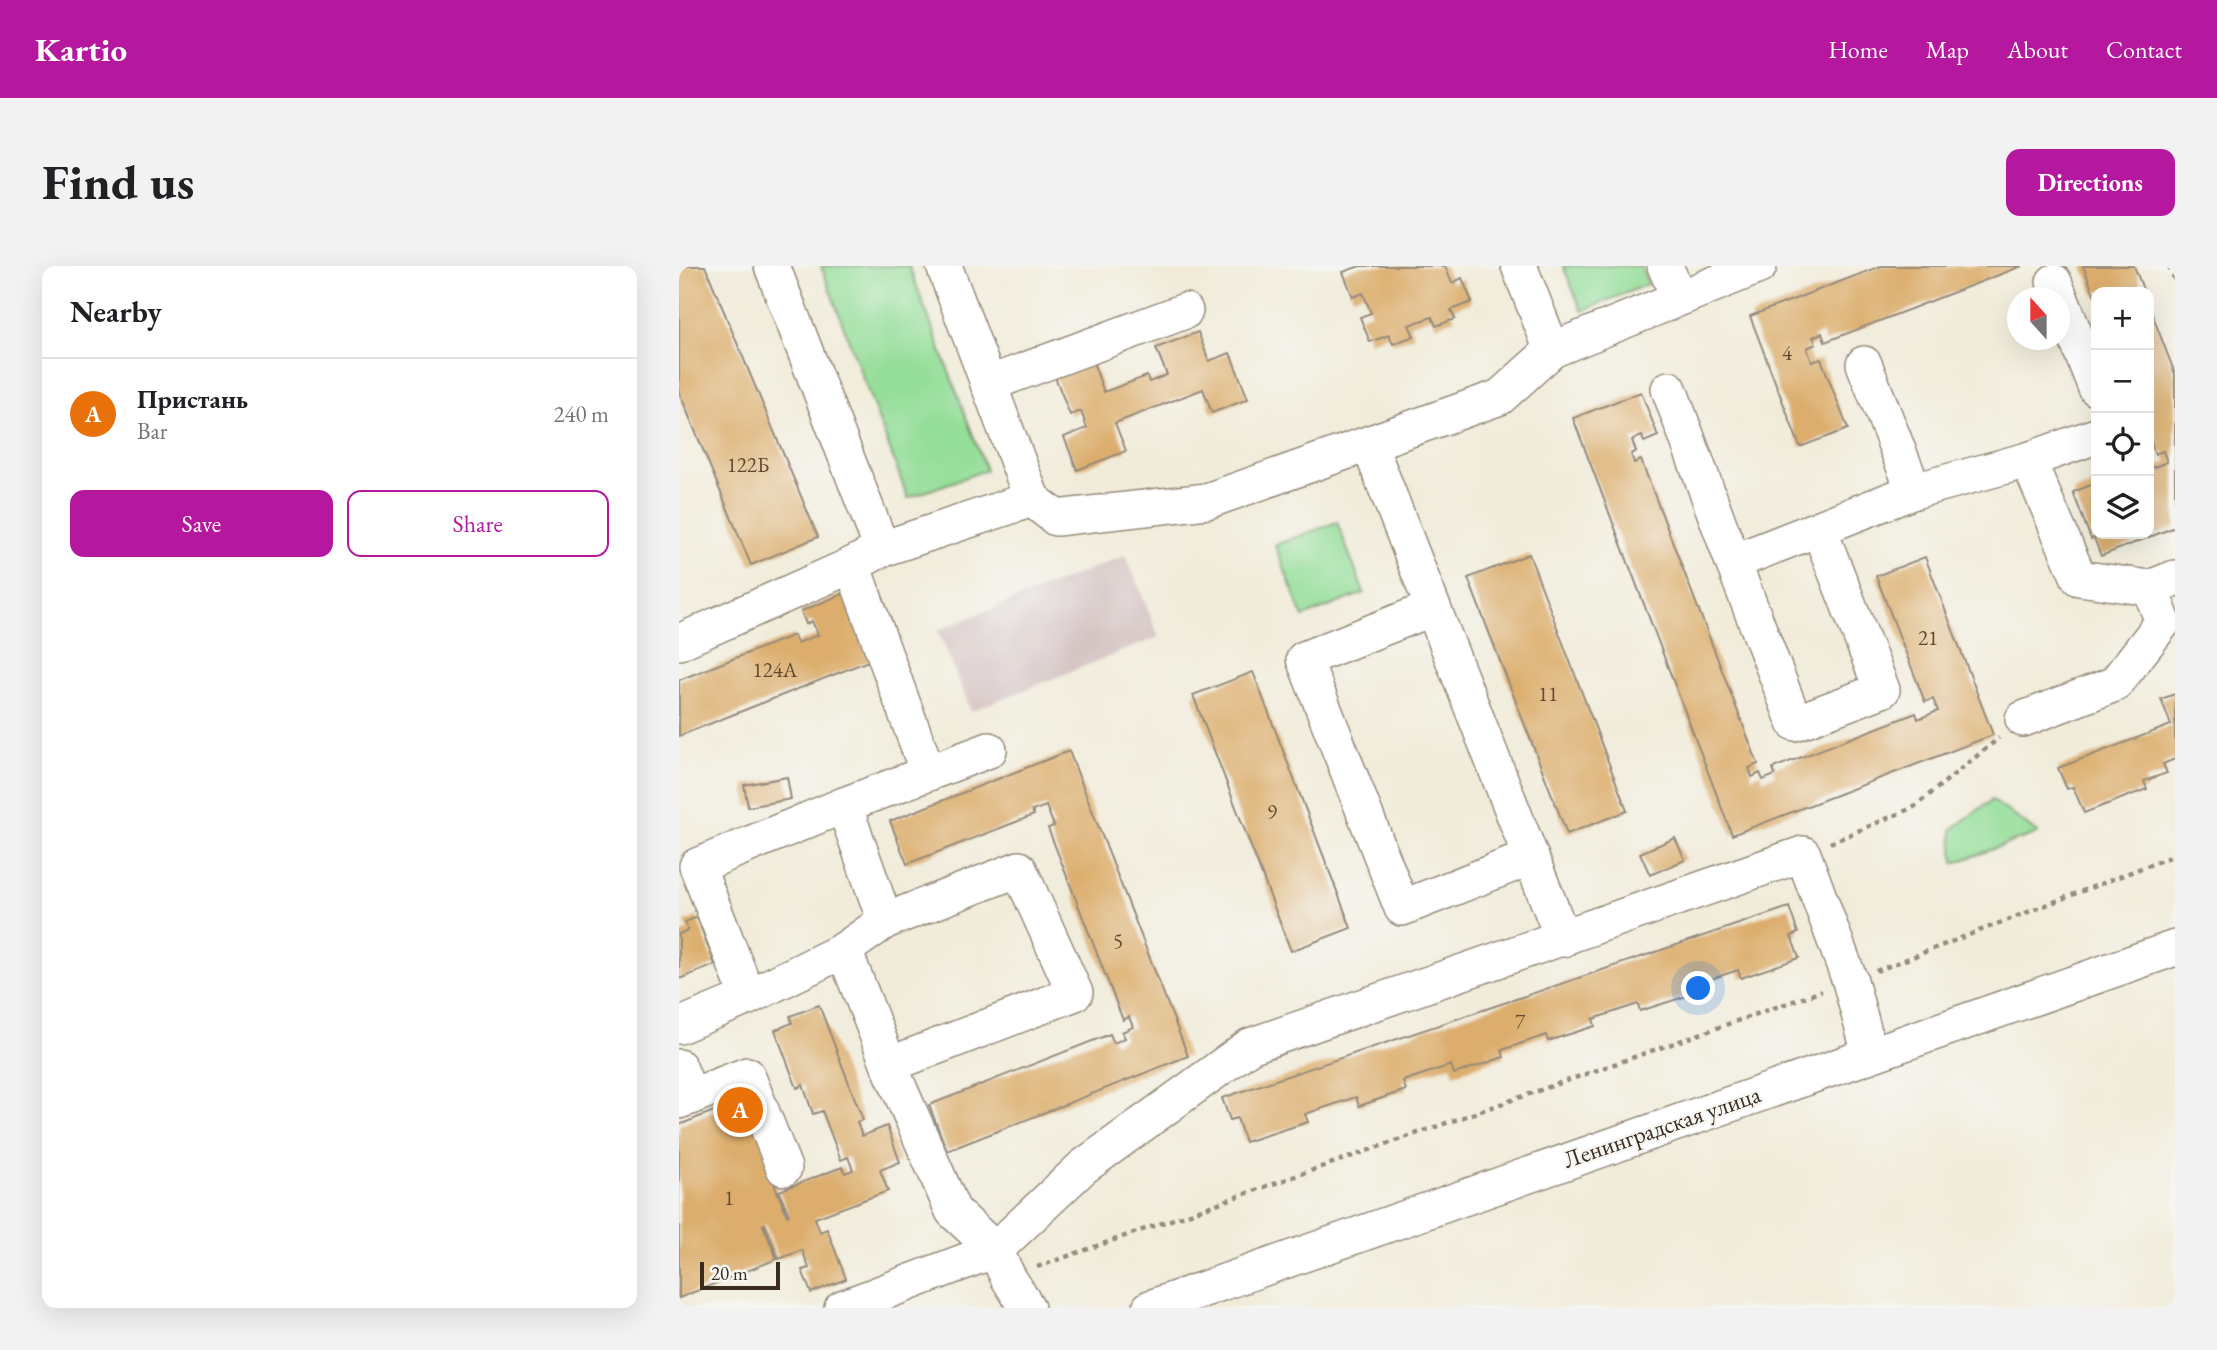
<!DOCTYPE html>
<html lang="en">
<head>
<meta charset="utf-8">
<style>
	:root { --surface:#fff; --page:#f2f2f2; --text:#202124; --muted:#757577; --line:#e0e0e0; --accent:#b5179e }
	body { margin:0; font-family:"EB Garamond",serif; background:var(--page); color:var(--text) }
	.controls { position:absolute; right:21px; top:21px; display:grid; overflow:hidden; border-radius:14px; box-shadow:0 7px 28px #0002 }
	.controls button { width:63px; height:63px; display:grid; place-items:center; padding:0; border:0; border-bottom:2px solid var(--line); background:var(--surface); color:var(--text); font:35px sans-serif }
	.compass { position:absolute; left:1328px; top:21px; width:63px; height:63px; border-radius:50%; background:var(--surface); box-shadow:0 7px 28px #0002; rotate:339deg }
	.scale { position:absolute; left:21px; bottom:18px; width:80px; box-sizing:border-box; padding-left:7px; border:4px solid #3b2a1e; border-top:0; font-size:19px; line-height:24px; white-space:nowrap; color:#3b2a1e; -webkit-text-stroke:5px #f6f6f2; paint-order:stroke }
	.you { position:absolute; left:1020px; top:723px; width:24px; height:24px; margin:-18px; border:5px solid #fff; border-radius:50%; background:#1a73e8; box-shadow:0 0 0 10px #1a73e833 }
	.badge { display:grid; place-items:center; width:46px; height:46px; border-radius:50%; background:var(--accent); color:#fff; font-size:23px; font-weight:700 }
	.pin { position:absolute; translate:-50% -50%; border:4px solid #fff; box-shadow:0 2px 7px #0006 }
	.list { margin:0; padding:0; list-style:none }
	h2 { display:flex; justify-content:space-between; align-items:center; height:91px; margin:0; padding:0 28px; font-size:30px }
	h2 small { font-size:23px; font-weight:400; color:var(--muted) }
	.list li { display:grid; grid-template-columns:46px 1fr auto; gap:21px; align-items:center; box-sizing:border-box; height:112px; padding:0 28px; border-top:2px solid var(--line) }
	.list b { display:block; font-size:26px; white-space:nowrap }
	.list p { margin:0; font-size:23px; white-space:nowrap; color:var(--muted) }
	.list em { font-size:23px; font-style:normal; color:var(--muted) }
	.actions { display:flex; gap:14px; padding:21px 28px }
	.actions a { flex:1; padding:16px 0; border:2px solid var(--accent); border-radius:14px; text-align:center; font-size:24px; color:var(--accent) }
	.actions .main { background:var(--accent); color:#fff }
	.icon { flex:none; width:38px; height:38px; fill:none; stroke:currentColor; stroke-width:2; stroke-linecap:round; stroke-linejoin:round }
	.map { position:relative; flex:none; width:1496px; height:1042px; overflow:hidden; border-radius:14px }
	header { display:flex; align-items:center; gap:42px; box-sizing:border-box; height:98px; padding:0 35px; background:var(--accent); color:#fff }
	header strong { font-size:33px }
	nav { display:flex; gap:38px; margin-inline-start:auto; font-size:24px }
	.intro { display:flex; align-items:center; justify-content:space-between; box-sizing:border-box; height:168px; padding:0 42px }
	h1 { margin:0; font-size:49px }
	.button { padding:18px 32px; border-radius:14px; background:var(--accent); color:#fff; font-size:24px; font-weight:700 }
	main { display:flex; gap:42px; padding:0 42px }
	aside { flex:1; background:var(--surface); border-radius:14px; box-shadow:0 7px 28px #0002 }
	.map>svg:first-child { display:block }
</style>
</head>
<body>
<header>
<strong>Kartio</strong>
<nav><a>Home</a><a>Map</a><a>About</a><a>Contact</a></nav>
</header>
<div class="intro"><h1>Find us</h1><a class="button">Directions</a></div>
<main>
<aside>
<h2>Nearby<small></small></h2>
<ul class="list">
<li><span class="badge" style="background:#e8710a">A</span><div><b>Пристань</b><p>Bar</p></div><em>240 m</em></li>
</ul>
<div class="actions"><a class="main">Save</a><a>Share</a></div>
</aside>
<div class="map">
<svg width="1496" height="1042" viewBox="0 0 1496 1042">
	<rect width="100%" height="100%" fill="#f6f6f2"/>
	<filter id="ink" filterUnits="userSpaceOnUse"><feTurbulence type="fractalNoise" baseFrequency=".0143" numOctaves="2"/><feDisplacementMap in="SourceGraphic" scale="14" xChannelSelector="R" yChannelSelector="G"/><feConvolveMatrix kernelMatrix="1 2 1 2 8 2 1 2 1" color-interpolation-filters="sRGB"/></filter>
	<filter id="wash" filterUnits="userSpaceOnUse"><feTurbulence type="fractalNoise" baseFrequency=".00686" numOctaves="4" result="noise"/><feDisplacementMap in="SourceGraphic" scale="28" xChannelSelector="R" yChannelSelector="G"/><feGaussianBlur stdDeviation="1.57" result="paint"/><feColorMatrix in="noise" values="0 0 0 0 0 0 0 0 0 0 0 0 0 0 0 0 0 1.4 0 .05"/><feComposite in="paint" operator="in"/></filter>
	<g filter="url(#wash)">
		<rect width="100%" height="100%" fill="#f1ecda"/>
		<polygon fill="#d2bfbf" points="447,289 480,371 292,445 259,364"/>
		<g fill="#94de99" stroke="#68845c" stroke-width="2">
			<polygon points="142,0 230,0 307,204 229,232"/>
			<polygon points="884,0 962,0 969,18 903,45"/>
			<polygon points="658,256 685,327 624,351 596,279"/>
			<polygon points="1313,534 1359,567 1275,597 1273,563"/>
		</g>
		<g id="blocks">
			<g fill="#dcad6c">
				<polygon points="0,0 26,0 139,271 72,299 0,126"/>
				<polygon points="681,0 766,0 773,17 783,12 793,36 772,44 776,53 757,60 753,51 730,59 735,70 714,78 710,69 691,76 681,51 692,47 684,27 674,31 664,6"/>
				<polygon points="1202,0 1343,0 1146,76 1143,67 1134,71 1137,78 1128,82 1133,96 1142,93 1169,163 1121,181 1071,50"/>
				<polygon points="1404,0 1455,0 1465,26 1417,26 1417,33"/>
				<polygon points="1470,40 1496,108 1496,261 1422,290 1415,272 1412,273 1394,226 1417,217 1417,268 1470,268 1470,195 1473,202 1488,196 1484,185 1476,188 1470,171"/>
				<polygon points="519,66 530,95 551,87 569,133 533,147 524,123 436,157 447,185 398,204 385,171 408,162 402,145 391,149 373,103 411,88 425,126 468,110 470,116 488,109 477,82"/>
				<polygon points="962,126 979,170 965,176 963,170 953,174 957,186 952,188 955,197 962,194 1079,498 1070,502 1073,511 1081,507 1084,514 1096,509 1094,502 1237,447 1239,453 1259,445 1254,433 1246,436 1197,310 1246,291 1314,469 1053,569 894,152"/>
				<polygon points="850,288 948,545 888,568 789,312"/>
				<polygon points="166,327 192,394 0,470 0,414 115,369 118,377 139,369 133,355 127,358 122,345"/>
				<polygon points="574,406 672,662 612,685 514,429"/>
				<polygon points="1496,428 1496,493 1484,498 1488,507 1465,515 1468,523 1405,547 1394,521 1388,523 1379,502 1492,459 1482,433"/>
				<polygon points="390,485 509,790 268,885 250,839 431,768 435,777 446,772 443,766 454,761 450,751 444,754 369,562 375,560 367,540 353,545 355,549 228,598 211,555"/>
				<polygon points="108,511 112,533 69,541 65,519"/>
				<polygon points="996,572 1006,594 971,609 961,587"/>
				<polygon points="1110,641 1119,667 1112,670 1120,692 1062,712 1059,704 1011,720 1014,728 961,745 959,738 914,753 916,760 869,775 867,769 823,784 825,791 775,808 772,799 724,815 727,824 680,840 677,831 626,848 629,856 566,876 558,852 551,854 543,832"/>
				<polygon points="18,651 36,699 0,713 0,668 9,664 6,656"/>
				<polygon points="140,739 184,854 178,856 183,870 208,860 221,896 201,904 209,925 136,952 141,966 148,963 167,1013 132,1027 123,1004 130,1002 123,984 100,993 86,958 84,959 98,993 0,1032 0,859 72,830 94,915 108,950 110,949 100,925 163,901 166,907 174,904 169,891 162,894 143,845 134,848 124,819 118,822 96,764 113,757 111,750"/>
			</g>
		</g>
	</g>
	<g filter="url(#ink)">
		<use href="#blocks" fill-opacity="0" stroke="#968b7c" stroke-width="2"/>
		<g fill="none" stroke-linecap="round" stroke-linejoin="round">
			<defs>
				<g id="minor">
					<polyline points="93,0 203,283"/>
					<polyline points="265,0 353,233"/>
					<polyline points="840,0 873,84"/>
					<polyline points="986,0 1000,32"/>
					<polyline points="1375,16 1417,122"/>
					<polyline points="1185,98 1235,225"/>
					<polyline points="309,118 506,45"/>
					<polyline points="990,123 1054,296 1235,225 1349,194"/>
					<polyline points="1417,170 1349,194 1400,312 1471,322"/>
					<polyline points="690,178 754,342"/>
					<polyline points="1054,296 1116,457 1203,424 1140,263"/>
					<polyline points="173,299 249,507"/>
					<polyline points="0,376 173,299 203,283 353,233 377,252 528,235 821,131 873,84 1080,0"/>
					<polyline points="1344,453 1436,418 1484,356 1471,322 1496,312"/>
					<polyline points="852,591 723,642 625,393 754,342 884,673"/>
					<polyline points="206,655 165,539 310,484"/>
					<polyline points="69,731 18,600 165,539"/>
					<polyline points="0,760 69,731 165,684"/>
					<polyline points="0,801 12,831"/>
					<polyline points="0,835 68,809 105,902"/>
					<polyline points="163,1042 316,984 274,945 210,799 165,684 206,655 340,603 396,727 210,799"/>
					<polyline points="348,1042 329,1011 316,984 404,901 571,780 1124,588 1171,715 1191,788"/>
					<polyline points="471,1042 1496,682"/>
				</g>
			</defs>
			<use href="#minor" stroke="#968b7c" stroke-width="38"/>
			<g stroke="#968b7c" stroke-width="4.5" stroke-dasharray="5 5" stroke-linecap="butt">
				<polyline points="1490,0 1496,15"/>
				<polyline points="1151,577 1235,541 1320,472"/>
				<polyline points="1197,705 1496,589"/>
				<polyline points="358,1001 1143,725"/>
			</g>
			<use href="#minor" stroke="#fff" stroke-width="35"/>
		</g>
	</g>
	<g text-anchor="middle" stroke-width="5" stroke-linejoin="round" paint-order="stroke">
		<g font-size="21" fill="#634b32">
			<text x="1108" y="94">4</text>
			<text x="69" y="206">122Б</text>
			<text x="1249" y="379">21</text>
			<text x="96" y="411">124А</text>
			<text x="869" y="435">11</text>
			<text x="593" y="553">9</text>
			<text x="439" y="682">5</text>
			<text x="841" y="763">7</text>
			<text x="50" y="939">1</text>
		</g>
		<g font-size="24" fill="#3b2a1e" stroke="#f6f6f2">
			<text transform="translate(983 861) rotate(-19)" y="8">Ленинградская улица</text>
		</g>
	</g>
</svg>
<div class="controls">
<button>+</button>
<button>−</button>
<button><svg class="icon" aria-label="locate" viewBox="0 0 24 24"><circle cx="12" cy="12" r="6"/><path d="M12 2v4M12 18v4M2 12h4M18 12h4"/></svg></button>
<button><svg class="icon" aria-label="layers" viewBox="0 0 24 24"><path d="M12 4l9 5-9 5-9-5zM3 14l9 5 9-5"/></svg></button>
</div>
<svg class="compass" viewBox="-18 -18 36 36"><path d="M0-13l5 13h-10z" fill="#e53935"/><path d="M0 13l5-13h-10z" fill="#757577"/></svg>
<div class="scale">20 m</div>
<div class="you"></div>
<div class="pin badge" style="left:61px;top:844px;background:#e8710a">A</div>
</div>
</main>
</body>
</html>
